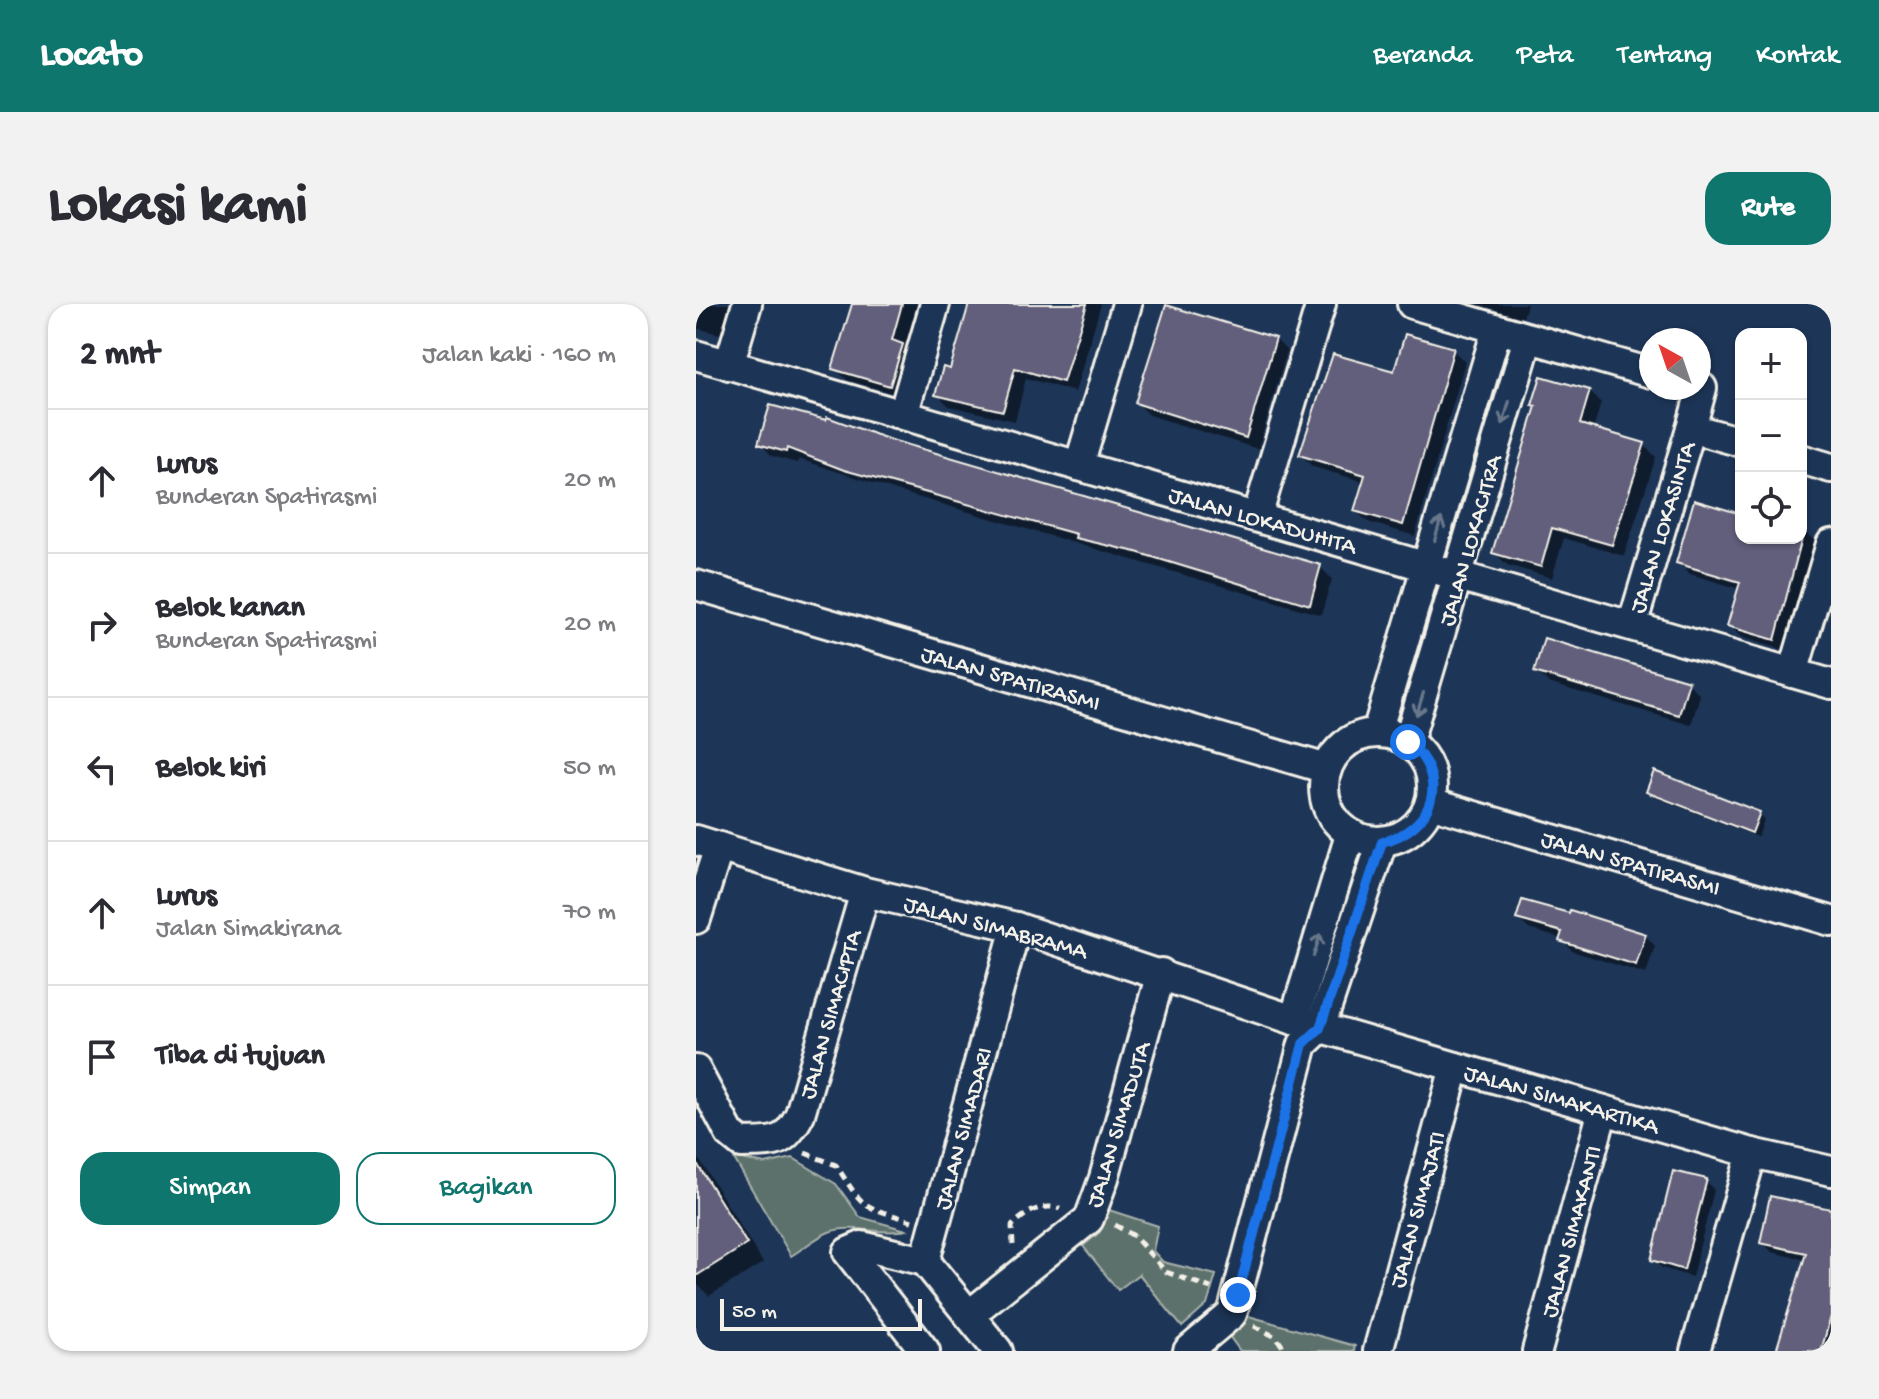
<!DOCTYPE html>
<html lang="id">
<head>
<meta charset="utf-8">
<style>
	:root { --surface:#fff; --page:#f2f2f3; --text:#2b2b33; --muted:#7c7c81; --line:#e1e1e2; --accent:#0f766e }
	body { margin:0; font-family:"Gochi Hand",sans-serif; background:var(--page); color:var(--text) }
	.controls { position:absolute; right:24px; top:24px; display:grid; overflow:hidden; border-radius:16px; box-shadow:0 2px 6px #0004 }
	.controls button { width:72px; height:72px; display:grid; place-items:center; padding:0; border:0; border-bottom:2px solid var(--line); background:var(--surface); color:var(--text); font:40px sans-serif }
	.compass { position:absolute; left:943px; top:24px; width:72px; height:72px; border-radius:50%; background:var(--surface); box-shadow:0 2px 6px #0004; rotate:320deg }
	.scale { position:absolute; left:24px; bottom:20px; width:202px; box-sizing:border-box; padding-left:8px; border:4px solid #f4f1e8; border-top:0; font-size:22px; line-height:28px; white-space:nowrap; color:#f4f1e8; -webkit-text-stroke:6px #1d3557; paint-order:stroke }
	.stop { position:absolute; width:24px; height:24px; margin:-18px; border:6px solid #1a73e8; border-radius:50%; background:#fff }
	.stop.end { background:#1a73e8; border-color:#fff; box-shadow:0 2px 8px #0008 }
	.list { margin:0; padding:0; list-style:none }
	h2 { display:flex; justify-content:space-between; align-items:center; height:104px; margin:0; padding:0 32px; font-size:34px }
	h2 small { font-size:26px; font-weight:400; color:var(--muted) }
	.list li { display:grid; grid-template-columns:52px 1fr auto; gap:24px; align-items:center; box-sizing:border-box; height:144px; padding:0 32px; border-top:2px solid var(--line) }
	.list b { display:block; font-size:30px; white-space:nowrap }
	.list p { margin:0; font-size:26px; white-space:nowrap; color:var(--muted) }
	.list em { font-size:26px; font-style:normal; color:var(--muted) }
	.actions { display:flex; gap:16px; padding:24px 32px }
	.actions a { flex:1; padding:18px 0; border:2px solid var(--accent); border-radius:24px; text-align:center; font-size:28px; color:var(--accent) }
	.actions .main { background:var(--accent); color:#fff }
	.icon { flex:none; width:44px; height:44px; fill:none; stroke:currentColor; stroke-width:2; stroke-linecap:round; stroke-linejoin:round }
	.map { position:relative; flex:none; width:1135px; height:1047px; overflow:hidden; border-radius:24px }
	header { display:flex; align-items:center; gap:48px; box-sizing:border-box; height:112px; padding:0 40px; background:var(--accent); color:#fff }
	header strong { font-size:38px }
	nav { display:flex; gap:44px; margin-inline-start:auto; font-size:28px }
	.intro { display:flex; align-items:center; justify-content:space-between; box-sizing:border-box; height:192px; padding:0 48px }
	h1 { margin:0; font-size:56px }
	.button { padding:20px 36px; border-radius:24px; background:var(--accent); color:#fff; font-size:28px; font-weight:700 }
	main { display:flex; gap:48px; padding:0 48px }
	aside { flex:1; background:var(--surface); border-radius:24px; box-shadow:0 2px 6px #0004 }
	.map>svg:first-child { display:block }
</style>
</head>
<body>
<header>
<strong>Locato</strong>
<nav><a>Beranda</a><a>Peta</a><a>Tentang</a><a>Kontak</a></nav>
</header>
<div class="intro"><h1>Lokasi kami</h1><a class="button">Rute</a></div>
<main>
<aside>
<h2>2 mnt<small>Jalan kaki · 160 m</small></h2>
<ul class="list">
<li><svg class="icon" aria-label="ahead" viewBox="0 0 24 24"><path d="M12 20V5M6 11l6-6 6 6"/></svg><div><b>Lurus</b><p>Bunderan Spatirasmi</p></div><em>20 m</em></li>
<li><svg class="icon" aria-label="right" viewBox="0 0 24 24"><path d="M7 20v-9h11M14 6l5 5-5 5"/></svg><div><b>Belok kanan</b><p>Bunderan Spatirasmi</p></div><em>20 m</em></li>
<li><svg class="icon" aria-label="left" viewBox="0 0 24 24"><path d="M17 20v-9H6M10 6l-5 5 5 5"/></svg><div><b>Belok kiri</b></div><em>50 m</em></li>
<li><svg class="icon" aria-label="ahead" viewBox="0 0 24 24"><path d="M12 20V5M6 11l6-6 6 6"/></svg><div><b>Lurus</b><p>Jalan Simakirana</p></div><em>70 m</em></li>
<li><svg class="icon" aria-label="arrive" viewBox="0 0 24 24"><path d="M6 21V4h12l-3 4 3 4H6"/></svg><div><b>Tiba di tujuan</b></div></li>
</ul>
<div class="actions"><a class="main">Simpan</a><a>Bagikan</a></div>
</aside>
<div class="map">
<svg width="1135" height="1047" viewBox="0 0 1135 1047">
	<rect width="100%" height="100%" fill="#1d3557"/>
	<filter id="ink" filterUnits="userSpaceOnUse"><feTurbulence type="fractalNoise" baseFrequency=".0125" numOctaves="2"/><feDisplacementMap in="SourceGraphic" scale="16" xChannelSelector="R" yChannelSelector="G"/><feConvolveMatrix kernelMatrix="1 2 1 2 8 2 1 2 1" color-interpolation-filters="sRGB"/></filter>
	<g filter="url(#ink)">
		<g fill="#5d716c" stroke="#a8b1aa" stroke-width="2">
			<path d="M37 853 69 860 97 854 140 880 164 913 210 926C185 932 157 919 133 928 120 933 107 945 95 952Z"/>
			<polygon points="413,906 462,922 457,947 467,958 520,971 511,1001 486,1023 443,970 422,986 387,942 404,928"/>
			<polygon points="549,1011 659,1042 658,1047 544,1047 531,1029"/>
		</g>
		<g fill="#0007">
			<polygon points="0,0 45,0 35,33 0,24"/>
			<polygon points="157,0 221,0 208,44 218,53 206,92 151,76 139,64"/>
			<polygon points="275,0 405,0 379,88 330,74 319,117 253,102 242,91 255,67"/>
			<polygon points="780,0 831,0 827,14"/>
			<polygon points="579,35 591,47 562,145 453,111 441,99"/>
			<polygon points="757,46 769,58 719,232 672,218 660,207 669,178 617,163 605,151 699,70"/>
			<polygon points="893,87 905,99 897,126 948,141 960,153 928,252 868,234 856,274 811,261 799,249"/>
			<polygon points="192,137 624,263 636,275 625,311 204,188 103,155 101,159 76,152 65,140"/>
			<polygon points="1045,210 1045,234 1105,234 1105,225 1120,238 1091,347 1045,333 1033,321 1044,285 994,270 982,258"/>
			<polygon points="849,337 992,379 1004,391 995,421 852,379 840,367"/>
			<polygon points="952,487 1063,510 1068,516 1062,533 958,493"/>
			<polygon points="822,615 949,631 959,642 950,670 876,647 866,635 833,625"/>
			<polygon points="0,850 67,959 13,992 0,979"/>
			<polygon points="1010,877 1018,886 996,973 966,964 957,955"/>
			<polygon points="1135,905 1135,1047 1082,1047 1110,956 1076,948 1066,938"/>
		</g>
		<g fill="#625e7b" stroke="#f4f1e8" stroke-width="2">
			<polygon points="156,0 206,0 196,36 207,40 194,82 136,65"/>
			<polygon points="273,0 391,0 367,78 319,64 307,107 239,91 247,63 254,65"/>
			<polygon points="470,1 580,34 550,134 439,99"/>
			<polygon points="709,30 758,44 707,221 658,207 669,171 603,151 637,50 698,67"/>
			<polygon points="845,72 894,86 884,120 949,139 916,241 856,224 845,263 796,249 840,102 836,101"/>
			<polygon points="74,101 130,116 131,113 192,135 625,261 614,301 440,248 379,234 380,230 148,166 91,144 90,148 62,140"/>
			<polygon points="998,196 1045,210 1045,234 1106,234 1079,336 1031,322 1044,278 980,259"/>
			<polygon points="848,334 993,377 983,411 838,368"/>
			<polygon points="958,467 1064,508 1056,529 950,488"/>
			<polygon points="826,596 873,609 874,606 950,630 940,661 863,637 866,628 820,615"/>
			<polygon points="0,858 51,940 0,972"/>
			<polygon points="977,867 1011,875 988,966 955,956"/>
			<polygon points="1074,892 1135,905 1135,1012 1125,1047 1080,1047 1110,949 1064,939"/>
		</g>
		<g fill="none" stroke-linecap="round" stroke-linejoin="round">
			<defs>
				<g id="street">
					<polyline points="716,0 955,69"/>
					<polyline points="0,51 1135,380"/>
					<polyline points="33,61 51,0"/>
					<polyline points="1003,83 1006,84 995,124 1045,138"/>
					<polyline points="207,111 239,0"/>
					<polyline points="1105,155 1135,164"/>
					<polyline points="383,162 431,0"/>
					<polyline points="561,213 625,0"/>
					<polyline points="0,281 631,465"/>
					<polyline points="936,322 995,124"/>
					<polyline points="1097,369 1135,240"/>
					<polyline points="681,428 801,25"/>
					<circle cx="682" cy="483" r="54"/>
					<polyline points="712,438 832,34"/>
					<polyline points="734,499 1135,617"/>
					<polyline points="0,536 169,588 320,623 598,716 1056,849 1135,867"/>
					<polyline points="0,615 23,543"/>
					<polyline points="598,716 654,531"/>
					<path d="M0 766 34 830 45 839C78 838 88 842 104 810L169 588"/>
					<polyline points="229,957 166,942 152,948 229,1047"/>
					<polyline points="273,1011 393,915 408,874 465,669"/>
					<polyline points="302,1047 229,957 320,623"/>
					<polyline points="492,1047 536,1010 607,740 624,724 686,538"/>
					<polyline points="682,1047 759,763"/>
					<polyline points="841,1047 907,806"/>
					<polyline points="999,1047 1056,849"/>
				</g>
			</defs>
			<use href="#street" stroke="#f4f1e8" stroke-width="34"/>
			<g stroke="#f4f1e8" stroke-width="5" stroke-dasharray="8 6" stroke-linecap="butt">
				<path d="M109 849 140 861C169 906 164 901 216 917"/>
				<polyline points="419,921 438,932 470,968 515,984"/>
				<path d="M317 941 316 922C328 910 346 898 364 905"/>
				<polyline points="558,1022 580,1033 590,1047"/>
			</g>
			<use href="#street" stroke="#1d3557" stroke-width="28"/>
		</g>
		<defs><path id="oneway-shaft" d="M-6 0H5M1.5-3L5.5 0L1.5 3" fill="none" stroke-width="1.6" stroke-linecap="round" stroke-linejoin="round" transform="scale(2)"/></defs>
		<g stroke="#68778a">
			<use href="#oneway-shaft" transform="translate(810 109) rotate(106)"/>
			<use href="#oneway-shaft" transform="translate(742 225) rotate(-74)"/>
			<use href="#oneway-shaft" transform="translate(724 400) rotate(107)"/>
			<use href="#oneway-shaft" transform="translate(621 641) rotate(-73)"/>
		</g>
	</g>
	<g fill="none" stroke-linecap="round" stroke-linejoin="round" filter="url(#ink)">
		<path stroke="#1a73e8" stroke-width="10" d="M542 991 607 740 624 724 686 538C738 525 755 474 712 438"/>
	</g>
	<g text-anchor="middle" stroke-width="6" stroke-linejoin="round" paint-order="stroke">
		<g font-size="24" fill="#f4f1e8" stroke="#1d3557">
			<text transform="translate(567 215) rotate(16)" y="8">JALAN LOKADUHITA</text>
			<text transform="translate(965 223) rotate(-73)" y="8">JALAN LOKASINTA</text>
			<text transform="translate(773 236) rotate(-74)" y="8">JALAN LOKACITRA</text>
			<text transform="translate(315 373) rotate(16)" y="8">JALAN SPATIRASMI</text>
			<text transform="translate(935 558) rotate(16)" y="8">JALAN SPATIRASMI</text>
			<text transform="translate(300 622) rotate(15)" y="8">JALAN SIMABRAMA</text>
			<text transform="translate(133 710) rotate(-74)" y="8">JALAN SIMACIPTA</text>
			<text transform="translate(866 794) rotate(16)" y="8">JALAN SIMAKARTIKA</text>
			<text transform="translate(421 820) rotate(-73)" y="8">JALAN SIMADUTA</text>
			<text transform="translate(266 824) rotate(-75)" y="8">JALAN SIMADARI</text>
			<text transform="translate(720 905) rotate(-75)" y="8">JALAN SIMAJATI</text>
			<text transform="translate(874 927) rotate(-75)" y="8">JALAN SIMAKANTI</text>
		</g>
	</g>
</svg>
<div class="controls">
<button>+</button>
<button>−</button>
<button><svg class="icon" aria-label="locate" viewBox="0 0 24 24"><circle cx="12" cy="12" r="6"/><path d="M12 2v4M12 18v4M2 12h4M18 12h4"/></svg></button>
</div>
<svg class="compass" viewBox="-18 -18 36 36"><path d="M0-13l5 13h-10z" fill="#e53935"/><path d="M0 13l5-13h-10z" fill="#7c7c81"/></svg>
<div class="scale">50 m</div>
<div class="stop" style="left:712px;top:438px"></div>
<div class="stop end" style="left:542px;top:991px"></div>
</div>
</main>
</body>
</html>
